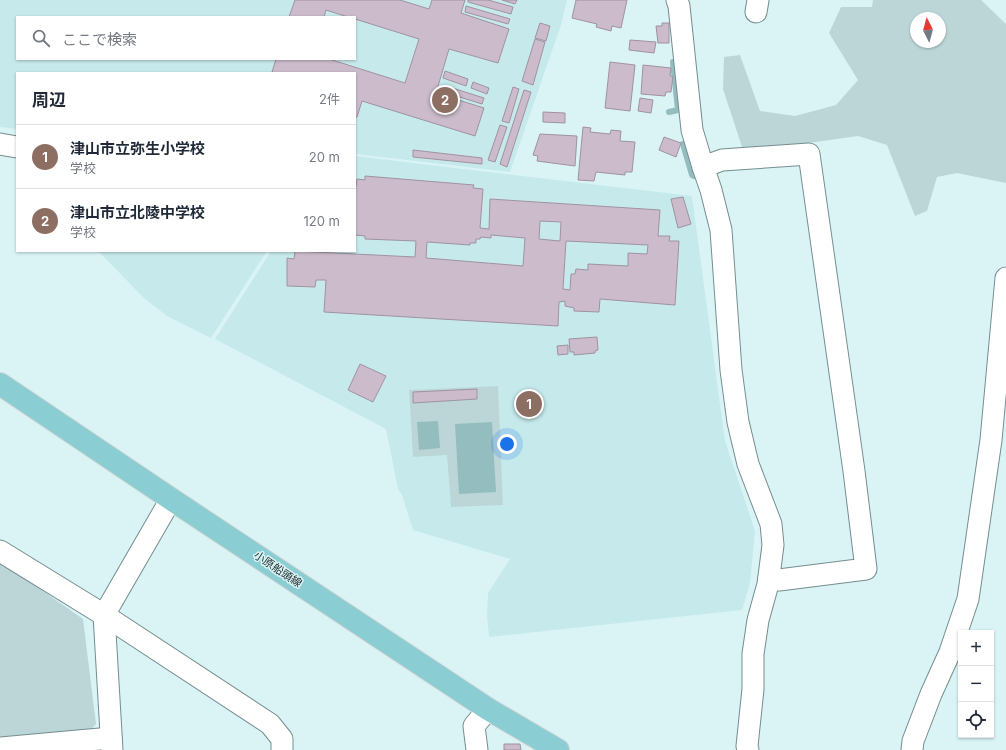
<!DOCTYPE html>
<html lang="ja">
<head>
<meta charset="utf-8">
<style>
	:root { --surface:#fff; --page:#f6f6f7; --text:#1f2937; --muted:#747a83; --line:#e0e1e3; --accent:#9a3aa1 }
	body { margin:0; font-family:Inter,"Noto Sans JP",sans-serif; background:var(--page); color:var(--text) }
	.controls { position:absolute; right:12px; bottom:12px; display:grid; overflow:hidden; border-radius:0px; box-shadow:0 1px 3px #0004 }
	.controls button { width:36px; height:36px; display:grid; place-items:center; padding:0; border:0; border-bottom:1px solid var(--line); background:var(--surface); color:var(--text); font:20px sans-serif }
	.compass { position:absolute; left:910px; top:12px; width:36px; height:36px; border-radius:50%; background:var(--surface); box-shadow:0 1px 3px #0004; rotate:354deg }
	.you { position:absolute; left:507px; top:444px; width:14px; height:14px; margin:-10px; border:3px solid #fff; border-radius:50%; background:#1a73e8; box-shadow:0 0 0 6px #1a73e833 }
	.badge { display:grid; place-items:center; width:26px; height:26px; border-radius:50%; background:var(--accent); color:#fff; font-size:13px; font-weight:700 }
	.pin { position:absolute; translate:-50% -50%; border:2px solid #fff; box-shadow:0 1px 4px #0006 }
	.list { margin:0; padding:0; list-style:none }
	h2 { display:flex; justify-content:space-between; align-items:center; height:52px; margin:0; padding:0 16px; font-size:17px }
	h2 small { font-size:13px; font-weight:400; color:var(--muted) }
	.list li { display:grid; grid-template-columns:26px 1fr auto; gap:12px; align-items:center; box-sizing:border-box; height:64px; padding:0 16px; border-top:1px solid var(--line) }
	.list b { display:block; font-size:15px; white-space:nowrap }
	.list p { margin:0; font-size:13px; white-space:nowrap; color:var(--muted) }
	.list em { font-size:13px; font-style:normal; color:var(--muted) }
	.icon { flex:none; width:22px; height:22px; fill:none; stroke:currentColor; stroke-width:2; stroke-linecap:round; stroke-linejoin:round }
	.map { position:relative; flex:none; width:1006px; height:750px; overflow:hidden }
	.search { position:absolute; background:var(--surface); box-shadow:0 1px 3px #0004; left:16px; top:16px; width:340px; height:44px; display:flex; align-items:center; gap:10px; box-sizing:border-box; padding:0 14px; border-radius:0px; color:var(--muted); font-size:15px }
	.panel { position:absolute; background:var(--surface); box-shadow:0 1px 3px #0004; left:16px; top:72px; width:340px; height:180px; border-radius:0px }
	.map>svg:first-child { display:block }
</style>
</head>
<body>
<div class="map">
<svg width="1006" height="750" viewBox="0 0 1006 750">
	<rect width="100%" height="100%" fill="#daf4f6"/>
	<g fill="#c6eaec" fill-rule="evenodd">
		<path d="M0 0H567L561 25 510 172 355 154V73H17V129L0 127ZM17 17H355V59H17Z"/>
		<polygon points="355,156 692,196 725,441 755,531 750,583 742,610 489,637 487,615 488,593 510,559 413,530 402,495 398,489 386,429 215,339 271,251 355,251"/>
		<polygon points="98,251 267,251 211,338 167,316 144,298"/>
	</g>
	<g fill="#bcd6d7" fill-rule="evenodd">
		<path d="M873 0H981L1006 24V183L957 173 937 177 927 211 915 216 887 145 858 136 780 147 745 156 723 89 724 57 740 55 760 111 795 116 836 105 858 80 829 33 841 7H872ZM916 18H940V42H916Z"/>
		<polygon points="498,386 503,505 451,507 447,455 413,457 409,390"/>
		<polygon points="0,561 83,619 96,724 91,730 0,740"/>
	</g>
	<g fill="#94bdc0">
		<polygon points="438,421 440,448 419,450 417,422"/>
		<polygon points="492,422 496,492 459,494 455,424"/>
	</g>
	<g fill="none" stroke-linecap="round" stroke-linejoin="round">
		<g stroke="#94bdc0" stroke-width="6">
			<polyline points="669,112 678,110 673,62"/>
			<polyline points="683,144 692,175 694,176"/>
		</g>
	</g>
	<g fill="#cbbbcb" stroke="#a092a1" fill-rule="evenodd">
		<polygon points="295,0 400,0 429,9 432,0 465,0 461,13 509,29 498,63 449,49 436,93 484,108 475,136 362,101 357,117 355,117 355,73 276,73 272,72 276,59 329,59 405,83 419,39 355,19 355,17 348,17 326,10 324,17 289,17"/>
		<polygon points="468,0 488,0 513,7 511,14 468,2"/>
		<polygon points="502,0 517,0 515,4"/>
		<polygon points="576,0 627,0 621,28 612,26 611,31 596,27 597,24 572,18"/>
		<polygon points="466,6 510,19 508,24 465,12"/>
		<polygon points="540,23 550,26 546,41 535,38"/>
		<polygon points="662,23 669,23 669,43 658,43 656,26 662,26"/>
		<polygon points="535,39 545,42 533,85 522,81"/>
		<polygon points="630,40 656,42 654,53 629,50"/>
		<polygon points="610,62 635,65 630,111 605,108"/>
		<polygon points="643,65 671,68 670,76 673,76 671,92 666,92 665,96 641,94"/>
		<polygon points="445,71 468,79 466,86 443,78"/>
		<polygon points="473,82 489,88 487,94 471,88"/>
		<polygon points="446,86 484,98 482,104 444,92"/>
		<polygon points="513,87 519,89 509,123 502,121"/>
		<polygon points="524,90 531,92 507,167 500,164"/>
		<polygon points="640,98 653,100 651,113 638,111"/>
		<polygon points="543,112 565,113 565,123 543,122"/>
		<polygon points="500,125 507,127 495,162 488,160"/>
		<polygon points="583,127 591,128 590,132 610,134 611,130 621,131 620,141 635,142 632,172 625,172 625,175 596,172 594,181 578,180"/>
		<polygon points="540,134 577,136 575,166 537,161 538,156 533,155"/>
		<polygon points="664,137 681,143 676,157 659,150"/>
		<polygon points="413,150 482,158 482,164 413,157"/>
		<path d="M365 176 474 185 473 188 483 189 480 228 489 229 490 199 660 210 658 236H670L669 241H679L675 305 600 299 599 312 574 311V308L565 306V301L559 302 558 326 324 312 326 280H316L315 287 287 286V258L294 259 295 251 415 257 416 241 365 239V236L355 235V192L357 179 365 180ZM540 221 561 222 560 241 539 239ZM491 235 525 238 523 266 426 258 427 242 470 245V243H476V239H480L481 237 491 238ZM566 241 648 245 647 254 628 253V266L588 264V270L576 269 575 274H571L570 290 563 289Z"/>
		<polygon points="683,197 691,224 678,228 671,199"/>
		<polygon points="597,337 598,350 595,351 595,353 574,355 574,352 570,352 569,339"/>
		<polygon points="568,345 568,354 558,355 557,346"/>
		<polygon points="360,364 386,376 373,402 348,390"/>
		<polygon points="477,389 477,399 413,403 413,392"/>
		<polygon points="504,744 520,744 521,750 504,750"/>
	</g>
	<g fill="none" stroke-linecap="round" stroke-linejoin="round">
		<defs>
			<g id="minor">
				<polyline points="677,0 679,6 692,130 703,167 711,190 721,230 731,370 738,422 748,464 771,524 773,545 768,584 758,620 753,654 753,689 747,746 748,750"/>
				<polyline points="756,12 758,0"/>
				<polyline points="0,144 17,147"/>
				<polyline points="703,167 722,160 809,154 854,471 866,569 779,580 769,578"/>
				<polyline points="0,551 104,615 270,724 282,739 282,750"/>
				<polyline points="0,748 111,738"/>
				<polyline points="112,750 104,615 171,499"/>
				<polyline points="477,750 474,726 488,709"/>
				<polyline points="912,750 913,741 931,694 950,652 968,599 991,440 1006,278"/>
			</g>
			<polyline id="major" points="0,384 171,499 488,709 558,750"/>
		</defs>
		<use href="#minor" stroke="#758d8f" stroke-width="23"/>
		<use href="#major" stroke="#d3d5d5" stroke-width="24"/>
		<use href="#minor" stroke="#fff" stroke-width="21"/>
		<use href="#major" stroke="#8acdd2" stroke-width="22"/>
	</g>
	<g text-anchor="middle" stroke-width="3" stroke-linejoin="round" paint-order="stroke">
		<g font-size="11" fill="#212b2c" stroke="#daf4f6">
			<text transform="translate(278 569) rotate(34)" y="4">小原船頭線</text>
		</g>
	</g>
</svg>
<div class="controls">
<button>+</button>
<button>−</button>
<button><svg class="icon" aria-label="locate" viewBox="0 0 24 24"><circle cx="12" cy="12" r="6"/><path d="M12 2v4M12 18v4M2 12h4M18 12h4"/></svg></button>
</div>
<svg class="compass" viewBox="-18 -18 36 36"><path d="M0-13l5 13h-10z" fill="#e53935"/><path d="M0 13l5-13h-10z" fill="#747a83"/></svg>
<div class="you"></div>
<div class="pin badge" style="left:529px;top:404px;background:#8d6e63">1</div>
<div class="pin badge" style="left:445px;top:100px;background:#8d6e63">2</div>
<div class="search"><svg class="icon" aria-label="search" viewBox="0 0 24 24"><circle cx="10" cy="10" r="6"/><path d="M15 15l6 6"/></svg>ここで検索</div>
<section class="panel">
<h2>周辺<small>2件</small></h2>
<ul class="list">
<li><span class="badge" style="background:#8d6e63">1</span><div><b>津山市立弥生小学校</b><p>学校</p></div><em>20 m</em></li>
<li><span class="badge" style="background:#8d6e63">2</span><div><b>津山市立北陵中学校</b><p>学校</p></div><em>120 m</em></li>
</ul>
</section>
</div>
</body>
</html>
